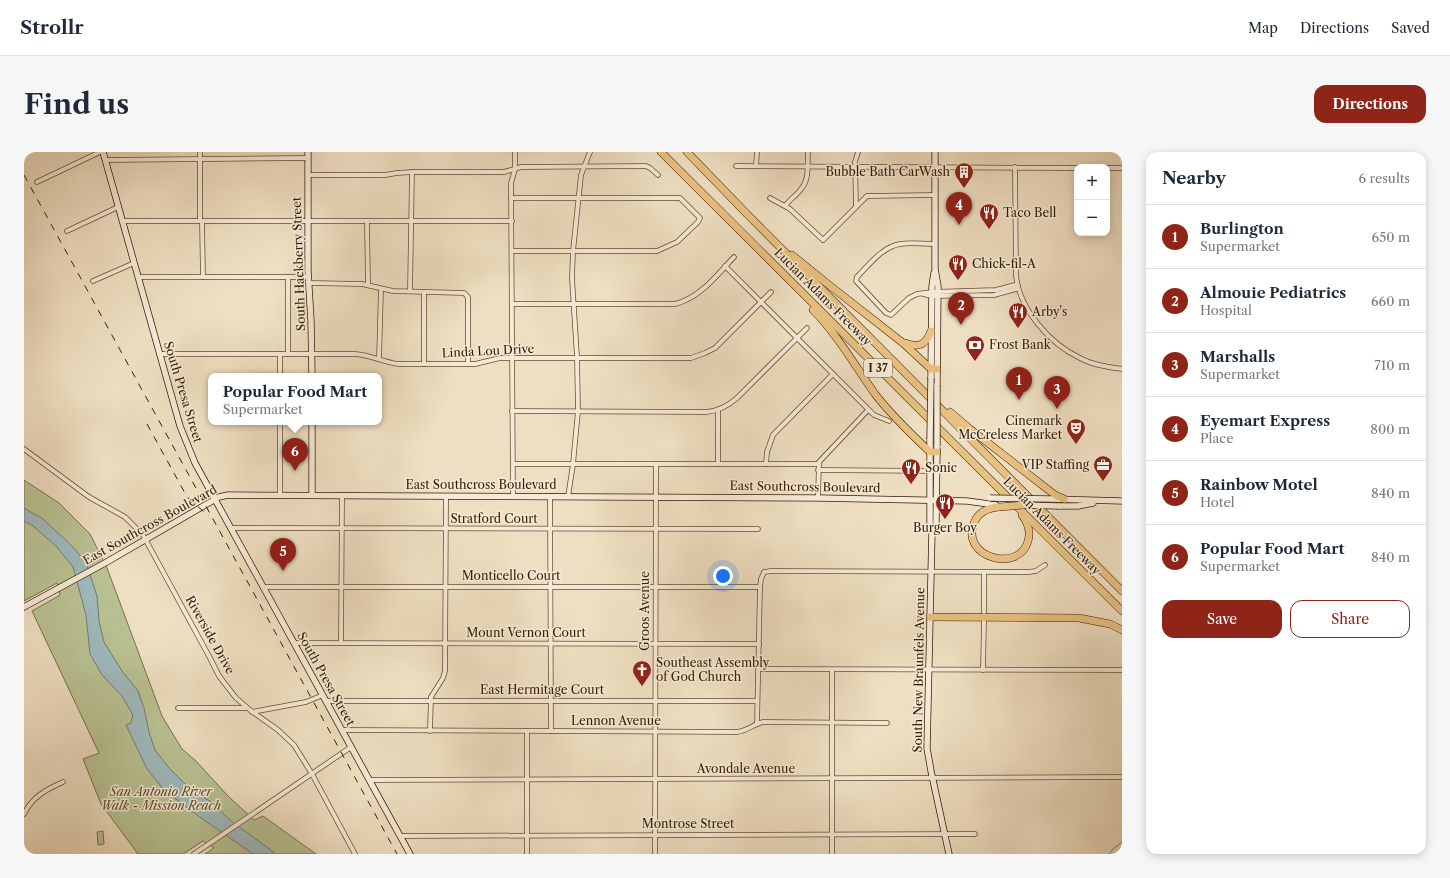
<!DOCTYPE html>
<html lang="en">
<head>
<meta charset="utf-8">
<style>
	:root { --surface:#fff; --page:#f6f6f7; --text:#1f2937; --muted:#747a83; --line:#e0e1e3; --accent:#8f2418 }
	body { margin:0; font-family:"Libre Caslon Text",serif; background:var(--page); color:var(--text) }
	.controls { position:absolute; right:12px; top:12px; display:grid; overflow:hidden; border-radius:8px; box-shadow:0 2px 10px #0003 }
	.controls button { width:36px; height:36px; display:grid; place-items:center; padding:0; border:0; border-bottom:1px solid var(--line); background:var(--surface); color:var(--text); font:20px sans-serif }
	.you { position:absolute; left:699px; top:424px; width:14px; height:14px; margin:-10px; border:3px solid #fff; border-radius:50%; background:#1a73e8; box-shadow:0 0 0 6px #1a73e833 }
	.badge { display:grid; place-items:center; width:26px; height:26px; border-radius:50%; background:var(--accent); color:#fff; font-size:13px; font-weight:700 }
	.pin { position:absolute; translate:-50% -33px; filter:drop-shadow(0 1px 2px #0008) }
	.pin::after { content:''; position:absolute; top:21px; width:14px; height:12px; background:inherit; clip-path:polygon(0 0,100% 0,50% 100%) }
	.popup { position:absolute; left:184px; top:221px; width:174px; height:52px; box-sizing:border-box; display:grid; place-content:center; border-radius:8px; background:var(--surface); filter:drop-shadow(0 1px 3px #0005); font-size:13px; white-space:nowrap; color:var(--muted) }
	.popup b { font-size:15px; color:var(--text) }
	.popup::after { content:''; position:absolute; left:50%; top:100%; margin-left:-8px; border:8px solid transparent; border-top-color:var(--surface) }
	.list { margin:0; padding:0; list-style:none }
	h2 { display:flex; justify-content:space-between; align-items:center; height:52px; margin:0; padding:0 16px; font-size:17px }
	h2 small { font-size:13px; font-weight:400; color:var(--muted) }
	.list li { display:grid; grid-template-columns:26px 1fr auto; gap:12px; align-items:center; box-sizing:border-box; height:64px; padding:0 16px; border-top:1px solid var(--line) }
	.list b { display:block; font-size:15px; white-space:nowrap }
	.list p { margin:0; font-size:13px; white-space:nowrap; color:var(--muted) }
	.list em { font-size:13px; font-style:normal; color:var(--muted) }
	.actions { display:flex; gap:8px; padding:12px 16px }
	.actions a { flex:1; padding:9px 0; border:1px solid var(--accent); border-radius:12px; text-align:center; font-size:14px; color:var(--accent) }
	.actions .main { background:var(--accent); color:#fff }
	.map { position:relative; flex:none; width:1098px; height:702px; overflow:hidden; border-radius:12px }
	header { display:flex; align-items:center; gap:24px; box-sizing:border-box; height:56px; padding:0 20px; background:var(--surface); border-bottom:1px solid var(--line) }
	header strong { font-size:19px }
	nav { display:flex; gap:22px; margin-inline-start:auto; font-size:14px }
	.intro { display:flex; align-items:center; justify-content:space-between; box-sizing:border-box; height:96px; padding:0 24px }
	h1 { margin:0; font-size:28px }
	.button { padding:10px 18px; border-radius:12px; background:var(--accent); color:#fff; font-size:14px; font-weight:700 }
	main { display:flex; gap:24px; padding:0 24px }
	aside { flex:1; background:var(--surface); border-radius:12px; box-shadow:0 2px 10px #0003 }
	.map>svg:first-child { display:block }
</style>
</head>
<body>
<header>
<strong>Strollr</strong>
<nav><a>Map</a><a>Directions</a><a>Saved</a></nav>
</header>
<div class="intro"><h1>Find us</h1><a class="button">Directions</a></div>
<main>
<div class="map">
<svg width="1098" height="702" viewBox="0 0 1098 702">
	<rect width="100%" height="100%" fill="#efdfc2"/>
	<filter id="stains"><feTurbulence type="fractalNoise" baseFrequency=".005" numOctaves="4"/><feColorMatrix values="0 0 0 0 .2 0 0 0 0 .09 0 0 0 0 .02 0 0 0 .5 -.17"/></filter>
	<radialGradient id="worn" r=".72"><stop offset=".6" stop-color="#630" stop-opacity="0"/><stop offset="1" stop-color="#630" stop-opacity=".3"/></radialGradient>
	<g fill="#b9c293" stroke="#786f4a">
		<polygon points="0,328 35,351 66,382 83,416 138,564 158,597 172,609 204,644 230,668 239,664 292,702 181,702 190,696 179,689 159,702 114,702 77,652 59,607 75,601 8,459 36,443 33,431 0,449"/>
		<polygon points="79,679 80,692 74,693 73,680"/>
	</g>
	<polygon fill="#9fbabe" stroke="#757b72" points="0,356 19,367 47,393 62,410 73,444 75,469 80,490 98,519 114,539 120,556 125,580 131,598 145,616 161,632 187,650 206,668 252,702 229,702 173,663 140,638 123,617 102,573 107,571 109,563 98,544 78,523 66,502 62,463 49,415 32,394 9,374 0,369"/>
	<g fill="none" stroke-linecap="round" stroke-linejoin="round">
		<polyline stroke="#757b72" stroke-width="1" points="1085,702 1089,697 1098,690"/>
		<defs>
			<g id="minor">
				<polyline points="176,0 176,69"/>
				<polyline points="81,8 284,6"/>
				<polyline points="712,14 1053,16"/>
				<polyline points="732,14 733,0"/>
				<path d="M991 15 992 124C996 158 1026 192 1056 206 1069 213 1084 215 1098 217"/>
				<polyline points="1083,16 1098,16"/>
				<polyline points="284,23 361,23 373,21 388,20 480,20 497,15 622,14 626,16 634,23"/>
				<polyline points="13,30 76,0"/>
				<polyline points="487,46 656,46 676,66 674,70 653,90 633,99 488,99"/>
				<polyline points="746,46 766,57 799,88 843,44 911,43"/>
				<path d="M762 53C766 47 773 43 777 37 786 27 783 12 784 0"/>
				<polyline points="832,54 831,10 834,0"/>
				<polyline points="98,69 488,69"/>
				<polyline points="178,69 179,125"/>
				<polyline points="343,70 344,133"/>
				<polyline points="43,79 94,55"/>
				<polyline points="701,114 850,263 865,269"/>
				<polyline points="114,125 284,125"/>
				<polyline points="264,125 264,202"/>
				<polyline points="69,129 110,111"/>
				<polyline points="285,131 338,132 369,139 440,141 444,145 444,212"/>
				<polyline points="386,139 388,20"/>
				<path d="M899 142 908 144 970 143 992 137 994 134 991 133 972 138 908 140 893 142 885 146 867 163 862 161 832 129 833 125C845 113 858 95 876 92 887 90 899 92 911 92"/>
				<path d="M488 152H651C676 146 693 123 710 105"/>
				<path d="M135 202H331C346 203 359 210 374 212H451L476 206H667L681 201 691 196 747 140"/>
				<polyline points="355,207 357,137"/>
				<polyline points="400,212 400,140"/>
				<polyline points="256,224 256,202"/>
				<path d="M488 259 682 260C694 259 704 254 713 246L783 176"/>
				<polyline points="0,297 65,345 101,365 119,383 186,506 195,524 212,546 226,558 254,578 270,593 288,622 331,702"/>
				<polyline points="489,312 794,312"/>
				<polyline points="694,312 694,258"/>
				<polyline points="742,312 743,300 749,283 809,222"/>
				<polyline points="794,318 912,319"/>
				<polyline points="256,343 256,270"/>
				<polyline points="489,344 487,31 491,17 491,0"/>
				<polyline points="526,344 527,579"/>
				<polyline points="544,345 549,312 554,259 553,205 548,126 549,99 557,23 566,0"/>
				<polyline points="794,346 795,310 844,258"/>
				<polyline points="206,376 734,377"/>
				<polyline points="239,435 736,435"/>
				<polyline points="960,460 960,420"/>
				<polyline points="270,491 735,492"/>
				<polyline points="317,491 318,343"/>
				<polyline points="734,517 1098,518"/>
				<polyline points="959,518 960,469"/>
				<polyline points="302,549 733,549"/>
				<polyline points="154,556 222,556"/>
				<polyline points="228,560 282,550 299,543"/>
				<polyline points="733,572 736,435 737,427 740,420 747,419 1004,420 1012,419 1021,413"/>
				<path d="M318 578 713 580C723 579 730 572 739 570L863 571"/>
				<polyline points="406,579 407,545 419,526 421,519 422,344"/>
				<polyline points="346,628 1098,625"/>
				<path d="M0 662C8 645 23 637 39 630"/>
				<polyline points="377,684 951,682"/>
				<polyline points="170,702 327,595"/>
				<polyline points="503,702 503,579"/>
				<polyline points="631,702 632,312"/>
				<polyline points="808,702 808,518"/>
			</g>
			<g id="secondary">
				<polyline points="79,0 156,274 171,311 386,702"/>
				<polyline points="284,0 284,119 287,169 288,224"/>
				<polyline points="911,0 911,117 914,134 913,233"/>
				<polyline points="907,226 908,134 910,121"/>
				<polyline points="906,287 906,373 908,380 903,596 907,619 925,702"/>
				<polyline points="288,343 288,270"/>
				<polyline points="1027,347 1098,349"/>
				<polyline points="1034,354 1054,354 1069,351"/>
				<polyline points="908,380 912,373 913,297"/>
				<polyline points="0,455 81,411 195,345 204,343 794,346 943,349 972,353"/>
			</g>
			<g id="motorway">
				<polyline points="637,0 1098,459"/>
				<polyline points="663,0 722,61 1098,439"/>
				<polyline points="768,103 805,133 879,191 907,217 913,217"/>
				<path d="M789 158C813 182 831 214 851 242 867 263 887 282 906 300H913"/>
				<path d="M881 191C895 196 902 193 907 179"/>
				<polyline points="926,260 946,277 1031,343 1040,347"/>
				<path d="M975 355C964 356 954 360 950 371 936 405 995 422 1004 389 1007 379 1004 371 998 363"/>
				<polyline points="906,465 1055,466 1086,472 1098,478"/>
			</g>
		</defs>
		<use href="#minor" stroke="#644d30" stroke-width="5.5"/>
		<use href="#secondary" stroke="#361c00" stroke-width="7"/>
		<use href="#motorway" stroke="#361c00" stroke-width="8"/>
		<use href="#minor" stroke="#f5ead7" stroke-width="4"/>
		<use href="#secondary" stroke="#f5ead7" stroke-width="5.5"/>
		<use href="#motorway" stroke="#e8c081" stroke-width="7"/>
		<g stroke="#361c00" stroke-width="1" stroke-dasharray="7 7" stroke-linecap="butt">
			<polyline points="0,23 373,702"/>
			<polyline points="123,272 162,343 166,348 185,364"/>
		</g>
		<defs>
			<g id="secondary-bridge">
				<polyline points="906,287 907,226"/>
				<polyline points="913,294 913,233"/>
				<polyline points="966,346 1027,347"/>
				<polyline points="996,353 1034,354"/>
			</g>
			<polyline id="motorway-bridge" points="975,355 999,353"/>
		</defs>
		<use href="#secondary-bridge" stroke="#361c00" stroke-width="7" stroke-linecap="butt"/>
		<use href="#motorway-bridge" stroke="#361c00" stroke-width="8" stroke-linecap="butt"/>
		<use href="#secondary-bridge" stroke="#f5ead7" stroke-width="5.5"/>
		<use href="#motorway-bridge" stroke="#e8c081" stroke-width="7"/>
	</g>
	<defs>
		<symbol id="building-pin" viewBox="-11 -11 22 30"><path d="M0 17L-7.5 6A9.5 9.5 0 1 1 7.5 6Z" fill="#8f2418" stroke="#f5ead7"/><path d="M-4-6H4V6H1V3H-1V6H-4ZM-2.5-4.3h1.7v1.8h-1.7ZM.8-4.3h1.7v1.8H.8ZM-2.5-1h1.7V.8h-1.7ZM.8-1h1.7V.8H.8Z" fill="#fff"/></symbol>
		<symbol id="restaurant-pin" viewBox="-11 -11 22 30"><path d="M0 17L-7.5 6A9.5 9.5 0 1 1 7.5 6Z" fill="#8f2418" stroke="#f5ead7"/><path d="M-5-6h1v4h1v-4h1v4h1v-4h1v5L-1.5 .5V6h-2V.5L-5-1ZM5-6V6H3V1.5H1.5Q1.5-4 5-6Z" fill="#fff"/></symbol>
		<symbol id="bank-pin" viewBox="-11 -11 22 30"><path d="M0 17L-7.5 6A9.5 9.5 0 1 1 7.5 6Z" fill="#8f2418" stroke="#f5ead7"/><path d="M-6-4H6V4H-6ZM0-2.3a2.3 2.3 0 1 0 0 4.6a2.3 2.3 0 1 0 0-4.6Z" fill="#fff"/></symbol>
		<symbol id="theatre-pin" viewBox="-11 -11 22 30"><path d="M0 17L-7.5 6A9.5 9.5 0 1 1 7.5 6Z" fill="#8f2418" stroke="#f5ead7"/><path d="M-5-5.5Q0-4 5-5.5V0Q5 5 0 6Q-5 5-5 0ZM-3.3-2.5H-1v1.5H-3.3ZM1-2.5H3.3v1.5H1ZM-2.8 1Q0 5.5 2.8 1Z" fill="#fff"/></symbol>
		<symbol id="office-pin" viewBox="-11 -11 22 30"><path d="M0 17L-7.5 6A9.5 9.5 0 1 1 7.5 6Z" fill="#8f2418" stroke="#f5ead7"/><path d="M-6-3h4V-5.5h4V-3h4V5H-6ZM-1-4.5V-3h2v-1.5ZM-6 0V1H6V0Z" fill="#fff"/></symbol>
		<symbol id="church-pin" viewBox="-11 -11 22 30"><path d="M0 17L-7.5 6A9.5 9.5 0 1 1 7.5 6Z" fill="#8f2418" stroke="#f5ead7"/><path d="M-1.2-6h2.4v3.5h3.3v2.4h-3.3V6h-2.4V-.1h-3.3v-2.4h3.3Z" fill="#fff"/></symbol>
	</defs>
	<g fill-rule="evenodd">
		<use href="#building-pin" x="929" y="9" width="22" height="30"/>
		<use href="#restaurant-pin" x="954" y="50" width="22" height="30"/>
		<use href="#restaurant-pin" x="923" y="101" width="22" height="30"/>
		<use href="#restaurant-pin" x="983" y="149" width="22" height="30"/>
		<use href="#bank-pin" x="940" y="182" width="22" height="30"/>
		<use href="#theatre-pin" x="1041" y="265" width="22" height="30"/>
		<use href="#office-pin" x="1068" y="302" width="22" height="30"/>
		<use href="#restaurant-pin" x="876" y="305" width="22" height="30"/>
		<use href="#restaurant-pin" x="910" y="340" width="22" height="30"/>
		<use href="#church-pin" x="607" y="507" width="22" height="30"/>
	</g>
	<g text-anchor="middle" stroke-width="3" stroke-linejoin="round" paint-order="stroke">
		<rect fill="#f5ead7" stroke="#6f5a40" stroke-width="1" x="840" y="207" width="28" height="18" rx="3"/>
		<g font-size="11" font-weight="bold" fill="#361c00">
			<text x="854" y="220">I 37</text>
		</g>
		<g font-size="12" fill="#361c00" stroke="#f5ead7" text-anchor="start">
			<text x="926" y="24" text-anchor="end">Bubble Bath CarWash</text>
			<text x="979" y="65">Taco Bell</text>
			<text x="948" y="116">Chick-fil-A</text>
			<text x="1008" y="164">Arby's</text>
			<text x="965" y="197">Frost Bank</text>
			<text x="1038" y="273" text-anchor="end">Cinemark<tspan x="1038" dy="14">McCreless Market</tspan></text>
			<text x="1065" y="317" text-anchor="end">VIP Staffing</text>
			<text x="901" y="320">Sonic</text>
			<text x="921" y="380" text-anchor="middle">Burger Boy</text>
			<text x="632" y="515">Southeast Assembly<tspan x="632" dy="14">of God Church</tspan></text>
		</g>
		<g font-size="12" fill="#361c00" stroke="#f5ead7">
			<text transform="translate(275 112) rotate(-92)" y="4">South Hackberry Street</text>
			<text transform="translate(799 145) rotate(45)" y="4">Lucian Adams Freeway</text>
			<text transform="translate(464 199) rotate(-3)" y="4">Linda Lou Drive</text>
			<text transform="translate(159 240) rotate(73)" y="4">South Presa Street</text>
			<text x="457" y="337">East Southcross Boulevard</text>
			<text transform="translate(781 335) rotate(1)" y="4">East Southcross Boulevard</text>
			<text x="470" y="371">Stratford Court</text>
			<text transform="translate(126 373) rotate(-29)" y="4">East Southcross Boulevard</text>
			<text transform="translate(1028 374) rotate(45)" y="4">Lucian Adams Freeway</text>
			<text x="487" y="428">Monticello Court</text>
			<text transform="translate(621 459) rotate(-90)" y="4">Groos Avenue</text>
			<text x="502" y="485">Mount Vernon Court</text>
			<text transform="translate(186 483) rotate(61)" y="4">Riverside Drive</text>
			<text transform="translate(895 518) rotate(-89)" y="4">South New Braunfels Avenue</text>
			<text transform="translate(302 527) rotate(61)" y="4">South Presa Street</text>
			<text x="518" y="542">East Hermitage Court</text>
			<text x="592" y="573">Lennon Avenue</text>
			<text x="722" y="621">Avondale Avenue</text>
			<text x="664" y="676">Montrose Street</text>
		</g>
		<g font-size="12" font-style="italic" fill="#5d4e2c" stroke="#f5ead7">
			<text x="137" y="644">San Antonio River<tspan x="137" dy="14">Walk - Mission Reach</tspan></text>
		</g>
	</g>
	<rect width="100%" height="100%" filter="url(#stains)"/>
	<rect width="100%" height="100%" fill="url(#worn)"/>
</svg>
<div class="controls">
<button>+</button>
<button>−</button>
</div>
<div class="you"></div>
<div class="pin badge" style="left:995px;top:248px">1</div>
<div class="pin badge" style="left:937px;top:173px">2</div>
<div class="pin badge" style="left:1033px;top:257px">3</div>
<div class="pin badge" style="left:935px;top:73px">4</div>
<div class="pin badge" style="left:259px;top:419px">5</div>
<div class="pin badge" style="left:271px;top:319px">6</div>
<div class="popup"><b>Popular Food Mart</b>Supermarket</div>
</div>
<aside>
<h2>Nearby<small>6 results</small></h2>
<ul class="list">
<li><span class="badge">1</span><div><b>Burlington</b><p>Supermarket</p></div><em>650 m</em></li>
<li><span class="badge">2</span><div><b>Almouie Pediatrics</b><p>Hospital</p></div><em>660 m</em></li>
<li><span class="badge">3</span><div><b>Marshalls</b><p>Supermarket</p></div><em>710 m</em></li>
<li><span class="badge">4</span><div><b>Eyemart Express</b><p>Place</p></div><em>800 m</em></li>
<li><span class="badge">5</span><div><b>Rainbow Motel</b><p>Hotel</p></div><em>840 m</em></li>
<li><span class="badge">6</span><div><b>Popular Food Mart</b><p>Supermarket</p></div><em>840 m</em></li>
</ul>
<div class="actions"><a class="main">Save</a><a>Share</a></div>
</aside>
</main>
</body>
</html>
